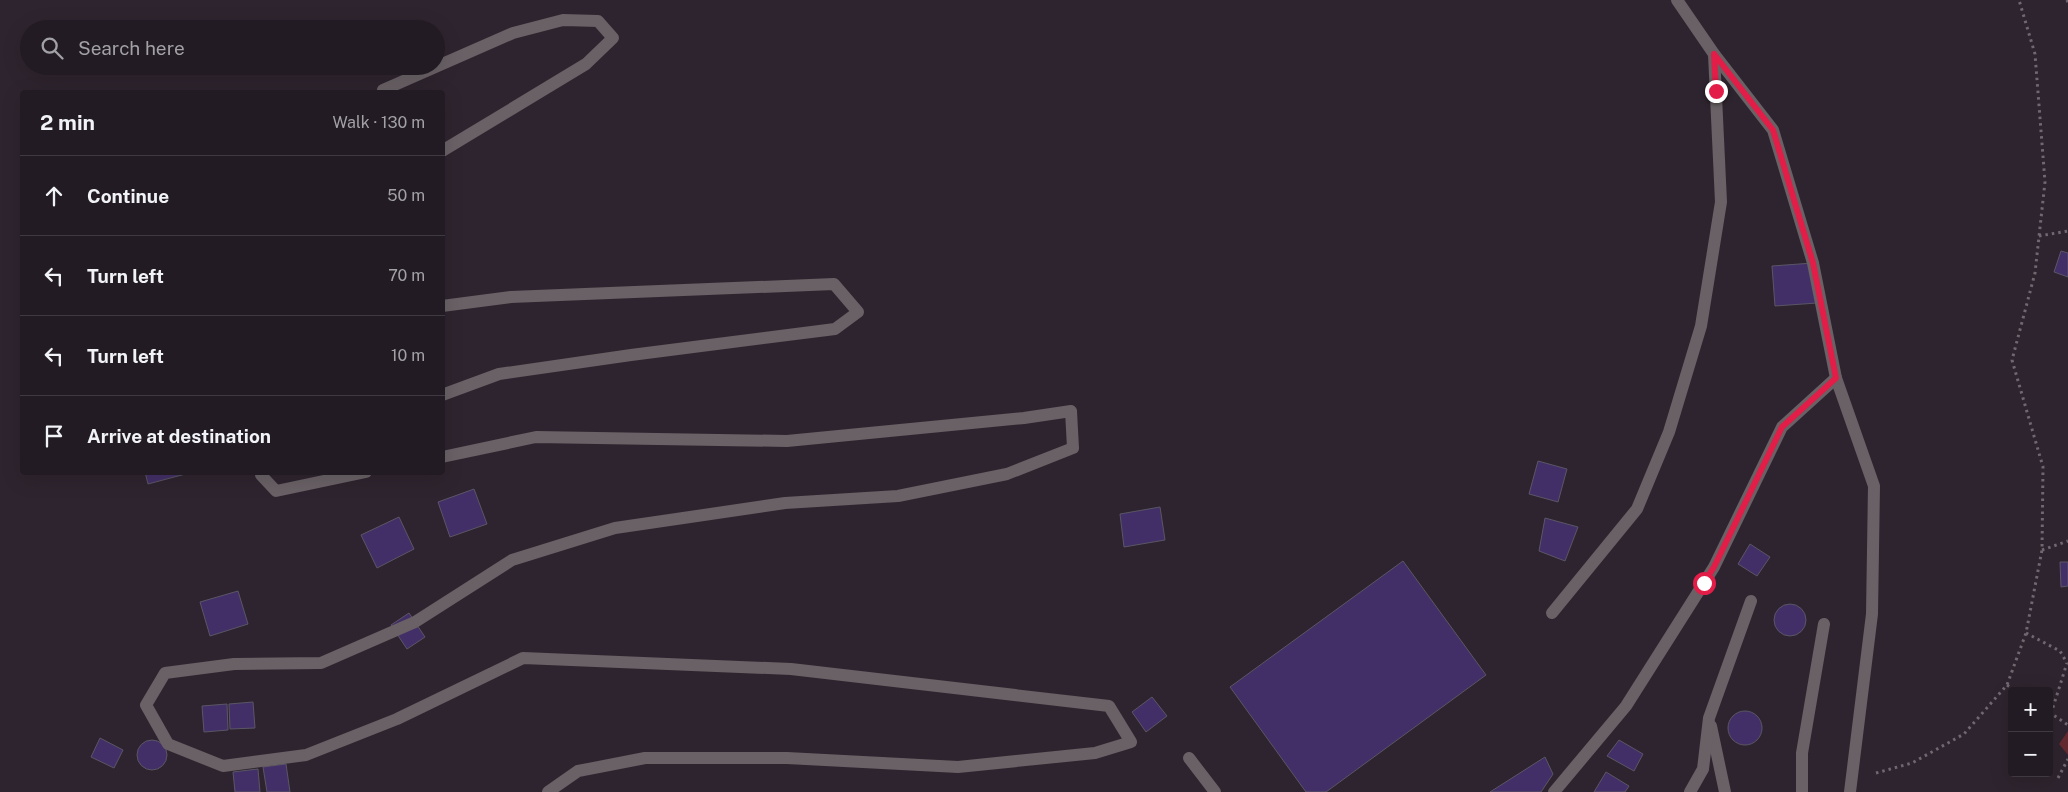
<!DOCTYPE html>
<html lang="en">
<head>
<meta charset="utf-8">
<style>
	:root { --surface:#221b23; --page:#2e2830; --text:#f1f3f6; --muted:#a2a1a6; --line:#3f3941 }
	body { margin:0; font-family:"Public Sans",sans-serif; background:var(--page); color:var(--text) }
	.controls { position:absolute; right:15px; bottom:15px; display:grid; overflow:hidden; border-radius:5px; box-shadow:0 5px 20px #0002 }
	.controls button { width:45px; height:45px; display:grid; place-items:center; padding:0; border:0; border-bottom:1px solid var(--line); background:var(--surface); color:var(--text); font:25px sans-serif }
	.stop { position:absolute; width:15px; height:15px; margin:-11px; border:4px solid #e11d48; border-radius:50%; background:#fff }
	.stop.end { background:#e11d48; border-color:#fff; box-shadow:0 1px 5px #0008 }
	.list { margin:0; padding:0; list-style:none }
	h2 { display:flex; justify-content:space-between; align-items:center; height:65px; margin:0; padding:0 20px; font-size:21px }
	h2 small { font-size:16px; font-weight:400; color:var(--muted) }
	.list li { display:grid; grid-template-columns:32px 1fr auto; gap:15px; align-items:center; box-sizing:border-box; height:80px; padding:0 20px; border-top:1px solid var(--line) }
	.list b { display:block; font-size:19px; white-space:nowrap }
	.list em { font-size:16px; font-style:normal; color:var(--muted) }
	.icon { flex:none; width:28px; height:28px; fill:none; stroke:currentColor; stroke-width:2; stroke-linecap:round; stroke-linejoin:round }
	.map { position:relative; flex:none; width:2068px; height:792px; overflow:hidden }
	.search { position:absolute; background:var(--surface); box-shadow:0 5px 20px #0002; left:20px; top:20px; width:425px; height:55px; display:flex; align-items:center; gap:12px; box-sizing:border-box; padding:0 18px; border-radius:28px; color:var(--muted); font-size:19px }
	.panel { position:absolute; background:var(--surface); box-shadow:0 5px 20px #0002; left:20px; top:90px; width:425px; height:385px; border-radius:5px }
	.map>svg:first-child { display:block }
</style>
</head>
<body>
<div class="map">
<svg width="2068" height="792" viewBox="0 0 2068 792">
	<rect width="100%" height="100%" fill="#2e242f"/>
	<polygon fill="#642a2f" points="2068,731 2068,755 2059,744"/>
	<g fill="#432f67" stroke="#5a5665">
		<polygon points="2061,251 2068,253 2068,277 2054,272"/>
		<polygon points="1813,263 1817,303 1775,306 1772,266"/>
		<polygon points="1538,461 1567,469 1558,502 1529,494"/>
		<polygon points="145,472 193,472 148,484"/>
		<polygon points="474,489 487,524 450,537 438,502"/>
		<polygon points="1160,507 1165,540 1124,547 1120,514"/>
		<polygon points="399,517 414,549 377,568 361,535"/>
		<polygon points="1545,518 1578,527 1565,561 1539,551"/>
		<polygon points="1750,544 1770,557 1757,576 1738,564"/>
		<polygon points="1403,561 1486,675 1326,792 1306,792 1230,687"/>
		<polygon points="2060,562 2068,562 2068,586 2061,587"/>
		<polygon points="238,591 248,624 210,636 200,602"/>
		<circle cx="1790" cy="620" r="16"/>
		<polygon points="409,613 425,637 407,649 391,625"/>
		<polygon points="1152,697 1167,716 1146,732 1132,712"/>
		<polygon points="253,702 255,728 230,729 229,704"/>
		<polygon points="227,704 228,730 204,732 202,706"/>
		<circle cx="1745" cy="728" r="17"/>
		<polygon points="100,738 123,750 114,768 91,757"/>
		<circle cx="152" cy="755" r="15"/>
		<polygon points="1619,740 1643,754 1634,771 1607,756"/>
		<polygon points="1545,757 1553,774 1541,792 1490,792"/>
		<polygon points="286,764 290,792 267,792 263,767"/>
		<polygon points="258,769 260,792 235,792 233,772"/>
		<polygon points="1606,772 1629,786 1625,792 1594,792"/>
	</g>
	<g fill="none" stroke-linecap="round" stroke-linejoin="round">
		<g stroke="#706771" stroke-width="3" stroke-dasharray="2.5 4" stroke-linecap="butt">
			<polyline points="2067,0 2068,3"/>
			<polyline points="2039,236 2068,231"/>
			<polyline points="2042,550 2068,541"/>
			<polyline points="2026,633 2060,651 2067,663"/>
			<polyline points="2007,685 2016,691"/>
			<polyline points="2049,712 2068,725"/>
			<polyline points="2049,720 2067,663"/>
			<polyline points="1876,773 1912,763 1964,734 2007,685 2026,633 2042,550 2043,467 2012,360 2035,273 2045,182 2035,54 2019,0"/>
			<polyline points="2058,778 2068,759"/>
		</g>
		<g stroke="#696165" stroke-width="12">
			<polyline points="1677,0 1714,54 1773,130 1813,263 1836,378 1874,486 1872,614 1850,792"/>
			<polyline points="383,90 513,33 563,20 598,21 613,38 586,64 442,151"/>
			<polyline points="442,306 511,297 834,284 858,312 835,329 631,355 499,374 442,395"/>
			<polyline points="442,457 536,437 787,441 1024,418 1071,411 1073,448 1007,474 898,496 785,503 615,528 512,560 415,622 321,663 234,664 165,673 146,705 168,744 223,766 306,755 397,719 523,658 791,669 1109,706 1131,742 1095,753 958,767 787,758 645,758 578,771 548,792"/>
			<polyline points="264,472 261,475 276,491 366,472"/>
			<polyline points="1552,613 1637,509 1669,432 1701,326 1721,202 1714,54"/>
			<polyline points="1711,726 1725,792"/>
			<polyline points="1189,758 1215,792"/>
			<polyline points="1554,792 1626,706 1714,567 1782,427 1836,378"/>
			<polyline points="1690,792 1703,769 1709,718 1751,601"/>
			<polyline points="1802,792 1802,753 1824,624"/>
		</g>
	</g>
	<g fill="none" stroke-linecap="round" stroke-linejoin="round">
		<polyline stroke="#e11d48" stroke-width="6" points="1704,583 1714,567 1782,427 1836,378 1813,263 1773,130 1714,54 1716,91"/>
	</g>
</svg>
<div class="controls">
<button>+</button>
<button>−</button>
</div>
<div class="stop" style="left:1704px;top:583px"></div>
<div class="stop end" style="left:1716px;top:91px"></div>
<div class="search"><svg class="icon" aria-label="search" viewBox="0 0 24 24"><circle cx="10" cy="10" r="6"/><path d="M15 15l6 6"/></svg>Search here</div>
<section class="panel">
<h2>2 min<small>Walk · 130 m</small></h2>
<ul class="list">
<li><svg class="icon" aria-label="ahead" viewBox="0 0 24 24"><path d="M12 20V5M6 11l6-6 6 6"/></svg><div><b>Continue</b></div><em>50 m</em></li>
<li><svg class="icon" aria-label="left" viewBox="0 0 24 24"><path d="M17 20v-9H6M10 6l-5 5 5 5"/></svg><div><b>Turn left</b></div><em>70 m</em></li>
<li><svg class="icon" aria-label="left" viewBox="0 0 24 24"><path d="M17 20v-9H6M10 6l-5 5 5 5"/></svg><div><b>Turn left</b></div><em>10 m</em></li>
<li><svg class="icon" aria-label="arrive" viewBox="0 0 24 24"><path d="M6 21V4h12l-3 4 3 4H6"/></svg><div><b>Arrive at destination</b></div></li>
</ul>
</section>
</div>
</body>
</html>
